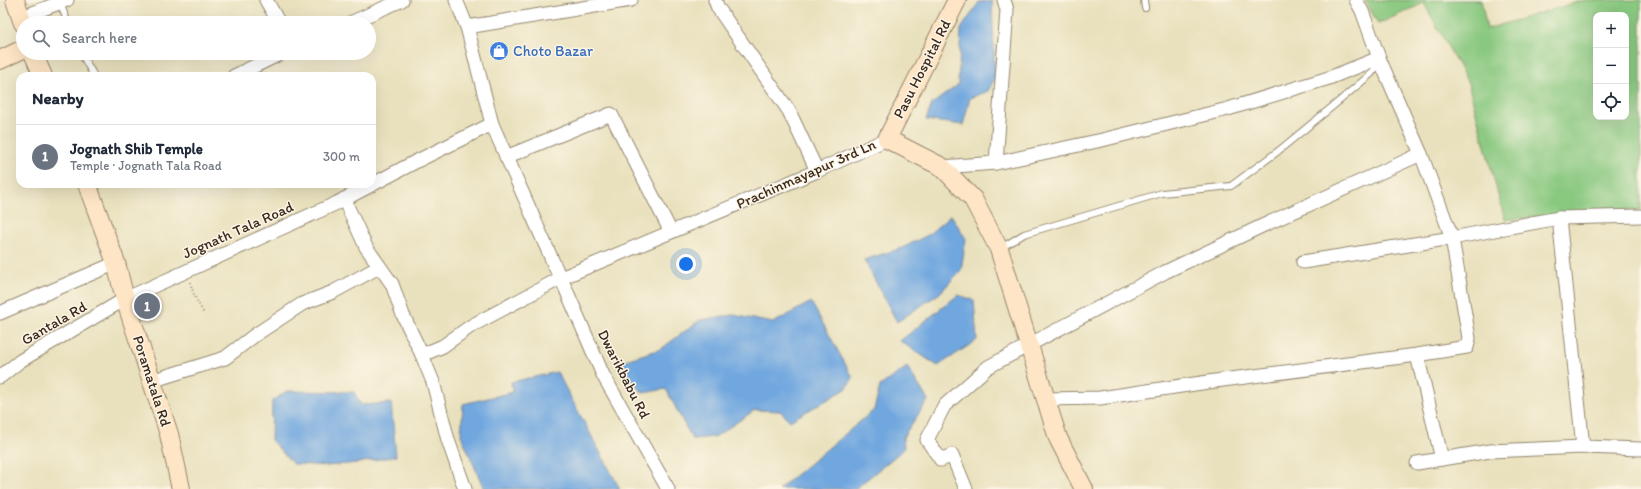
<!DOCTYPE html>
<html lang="en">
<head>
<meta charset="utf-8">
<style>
	:root { --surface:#fff; --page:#f2f2f3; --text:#1f2937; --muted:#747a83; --line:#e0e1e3; --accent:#b5179e }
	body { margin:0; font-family:Itim,sans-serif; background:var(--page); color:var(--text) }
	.controls { position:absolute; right:12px; top:12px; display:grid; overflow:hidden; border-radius:8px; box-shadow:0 4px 16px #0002 }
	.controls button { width:36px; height:36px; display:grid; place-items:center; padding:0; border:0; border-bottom:1px solid var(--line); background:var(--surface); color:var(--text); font:20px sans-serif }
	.you { position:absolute; left:686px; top:264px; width:14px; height:14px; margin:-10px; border:3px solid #fff; border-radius:50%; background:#1a73e8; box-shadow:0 0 0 6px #1a73e833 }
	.badge { display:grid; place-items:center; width:26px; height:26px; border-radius:50%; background:var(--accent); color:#fff; font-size:13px; font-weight:700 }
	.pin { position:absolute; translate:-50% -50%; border:2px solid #fff; box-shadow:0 1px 4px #0006 }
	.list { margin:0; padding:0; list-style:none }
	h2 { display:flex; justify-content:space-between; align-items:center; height:52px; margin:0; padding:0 16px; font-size:17px }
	h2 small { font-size:13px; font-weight:400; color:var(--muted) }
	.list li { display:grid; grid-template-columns:26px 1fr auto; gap:12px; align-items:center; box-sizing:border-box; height:64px; padding:0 16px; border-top:1px solid var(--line) }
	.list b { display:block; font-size:15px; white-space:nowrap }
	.list p { margin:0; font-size:13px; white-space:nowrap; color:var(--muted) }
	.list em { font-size:13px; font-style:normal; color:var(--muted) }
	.icon { flex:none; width:22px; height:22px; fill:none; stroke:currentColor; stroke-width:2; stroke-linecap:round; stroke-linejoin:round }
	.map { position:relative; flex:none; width:1641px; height:489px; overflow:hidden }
	.search { position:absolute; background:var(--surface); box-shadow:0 4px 16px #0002; left:16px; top:16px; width:360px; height:44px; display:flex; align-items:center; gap:10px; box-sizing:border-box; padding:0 14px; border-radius:22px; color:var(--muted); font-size:15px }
	.panel { position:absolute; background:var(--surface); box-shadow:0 4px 16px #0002; left:16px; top:72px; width:360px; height:116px; border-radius:12px }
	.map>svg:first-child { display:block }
</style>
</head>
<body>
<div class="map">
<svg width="1641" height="489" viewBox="0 0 1641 489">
	<rect width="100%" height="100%" fill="#fcf5e5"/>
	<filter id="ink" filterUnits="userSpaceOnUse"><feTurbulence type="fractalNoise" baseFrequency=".025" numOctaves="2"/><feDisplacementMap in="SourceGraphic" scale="8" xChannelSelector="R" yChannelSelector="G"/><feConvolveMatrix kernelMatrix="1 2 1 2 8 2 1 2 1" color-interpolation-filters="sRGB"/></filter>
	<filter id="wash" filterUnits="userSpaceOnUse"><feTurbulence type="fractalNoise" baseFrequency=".012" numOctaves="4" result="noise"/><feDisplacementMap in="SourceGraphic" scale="16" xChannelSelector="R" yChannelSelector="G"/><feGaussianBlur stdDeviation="0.9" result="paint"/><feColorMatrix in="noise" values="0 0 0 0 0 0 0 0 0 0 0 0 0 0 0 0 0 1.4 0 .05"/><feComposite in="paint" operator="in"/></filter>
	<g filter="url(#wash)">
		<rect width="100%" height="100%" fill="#e9e1bd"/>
		<path fill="#88c87f" stroke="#62794e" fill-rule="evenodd" d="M1365 0H1481L1487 29 1584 0H1641V210L1551 215 1505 220 1468 83 1424 3 1378 24ZM1596 15H1626V117H1596Z"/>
		<g fill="#71a7df" stroke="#56687e">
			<polygon points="992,1 995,78 988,91 970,98 963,125 926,120 932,104 958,85 961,29 979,2"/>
			<polygon points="951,215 966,239 961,270 940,293 897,322 864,260 902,248 928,235"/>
			<polygon points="958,295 974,300 977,340 938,366 900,341"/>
			<polygon points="811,302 853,378 846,389 790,421 780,411 755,410 715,437 692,439 666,389 643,393 616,363 661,349 700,320 733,315 773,323"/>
			<polygon points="907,367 928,400 903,437 904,449 855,489 779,489 874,410 880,386"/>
			<polygon points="557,372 620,489 484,489 461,435 463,404 513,392 511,382"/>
			<polygon points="287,391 354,392 361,405 391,403 396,456 358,463 326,466 293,464 271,440 272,401"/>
		</g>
		<g id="blocks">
			<polygon fill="#d89c61" points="152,296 157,312 142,316 137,302"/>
		</g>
	</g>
	<g filter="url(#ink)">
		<use href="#blocks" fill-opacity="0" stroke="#92866e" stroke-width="1"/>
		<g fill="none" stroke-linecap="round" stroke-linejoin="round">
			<defs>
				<g id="lane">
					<polyline points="1144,0 1145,8"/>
					<polyline points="60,3 68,23"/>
					<polyline points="81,53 94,76"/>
					<polyline points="1001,248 1024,234 1162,193 1231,186 1277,152 1338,102 1371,74 1380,62"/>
				</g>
				<g id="street">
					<polyline points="266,0 279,23"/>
					<polyline points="456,0 467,27 492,124 557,271 561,278 603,375 668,489"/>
					<polyline points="715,0 718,8 789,111 817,171"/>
					<polyline points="22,17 67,0"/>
					<polyline points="350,23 402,0"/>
					<polyline points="467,27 631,0"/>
					<polyline points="234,76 282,53"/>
					<polyline points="506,157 611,114 671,232"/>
					<polyline points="996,163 1007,10 1004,0"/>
					<polyline points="942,167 996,163 1102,140 1228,109 1329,78 1379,58"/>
					<polyline points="344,199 366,247 392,284 403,315 422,355 433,382 448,440 465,489"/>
					<polyline points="1559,218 1583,447"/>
					<polyline points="1303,262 1452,238 1559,218 1641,216"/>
					<polyline points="0,313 116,263"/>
					<polyline points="422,355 443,346 471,326 561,278 817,171 887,139"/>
					<polyline points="1417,355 1442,459"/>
					<polyline points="0,377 20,361 125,299 337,203 417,161 492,124"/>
					<polyline points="151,381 225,358 255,335 302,304 333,292 379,267"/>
					<polyline points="1046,399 1100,398 1215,381 1417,355 1467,347 1469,338 1452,238 1421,154 1379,58 1362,11 1356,0"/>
					<polyline points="1417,463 1490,451 1583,447 1641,449"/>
					<polyline points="966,489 952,455 941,460 927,440 944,406 988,367 1165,272 1262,226 1421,154"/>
				</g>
				<g id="secondary">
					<polyline points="15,0 23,23"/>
					<polyline points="957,0 887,139 942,167 973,199 999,249 1058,438 1084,489"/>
					<polyline points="33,53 43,76"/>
					<polyline points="0,60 23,49"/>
					<polyline points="87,184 116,263 125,299 169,434 181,489"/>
				</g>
			</defs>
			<use href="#lane" stroke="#92866e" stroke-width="8"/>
			<use href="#street" stroke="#92866e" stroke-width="15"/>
			<use href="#secondary" stroke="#92866e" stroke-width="20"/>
			<polyline stroke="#92866e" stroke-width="2" stroke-dasharray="1 3" stroke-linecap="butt" points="190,282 194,295 204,314"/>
			<use href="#lane" stroke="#fff" stroke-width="6"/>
			<use href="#street" stroke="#fff" stroke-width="13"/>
			<use href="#secondary" stroke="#fee5c5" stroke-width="18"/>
		</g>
	</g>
	<defs>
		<symbol id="shop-disc" viewBox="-11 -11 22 22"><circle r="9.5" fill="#3f7fe0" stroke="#fcf5e5"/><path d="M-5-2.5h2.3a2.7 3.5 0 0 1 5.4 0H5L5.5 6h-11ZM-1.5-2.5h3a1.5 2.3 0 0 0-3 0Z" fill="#fff"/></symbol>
	</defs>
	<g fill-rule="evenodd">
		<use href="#shop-disc" x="488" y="40" width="22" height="22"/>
	</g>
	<g text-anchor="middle" stroke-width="3" stroke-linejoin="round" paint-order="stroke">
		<g font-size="15" fill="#366cbe" stroke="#fcf5e5" text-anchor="start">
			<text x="513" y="56">Choto Bazar</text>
		</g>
		<g font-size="15" fill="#3b2a1e" stroke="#fcf5e5">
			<text transform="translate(922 69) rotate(-63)" y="5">Pasu Hospital Rd</text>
			<text transform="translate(806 174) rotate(-24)" y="5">Prachinmayapur 3rd Ln</text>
			<text transform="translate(238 230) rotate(-24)" y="5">Jognath Tala Road</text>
			<text transform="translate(54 323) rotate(-30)" y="5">Gantala Rd</text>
			<text transform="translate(624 374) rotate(63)" y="5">Dwarikbabu Rd</text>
			<text transform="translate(152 381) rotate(72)" y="5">Poramatala Rd</text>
		</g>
	</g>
</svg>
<div class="controls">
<button>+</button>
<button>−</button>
<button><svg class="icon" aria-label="locate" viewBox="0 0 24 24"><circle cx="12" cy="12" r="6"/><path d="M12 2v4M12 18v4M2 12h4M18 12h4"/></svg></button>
</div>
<div class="you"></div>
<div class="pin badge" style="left:147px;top:306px;background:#6b7280">1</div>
<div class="search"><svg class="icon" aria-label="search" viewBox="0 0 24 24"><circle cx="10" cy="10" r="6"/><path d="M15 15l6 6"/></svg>Search here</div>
<section class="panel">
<h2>Nearby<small></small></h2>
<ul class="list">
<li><span class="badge" style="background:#6b7280">1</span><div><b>Jognath Shib Temple</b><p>Temple · Jognath Tala Road</p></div><em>300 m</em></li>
</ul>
</section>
</div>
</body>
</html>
